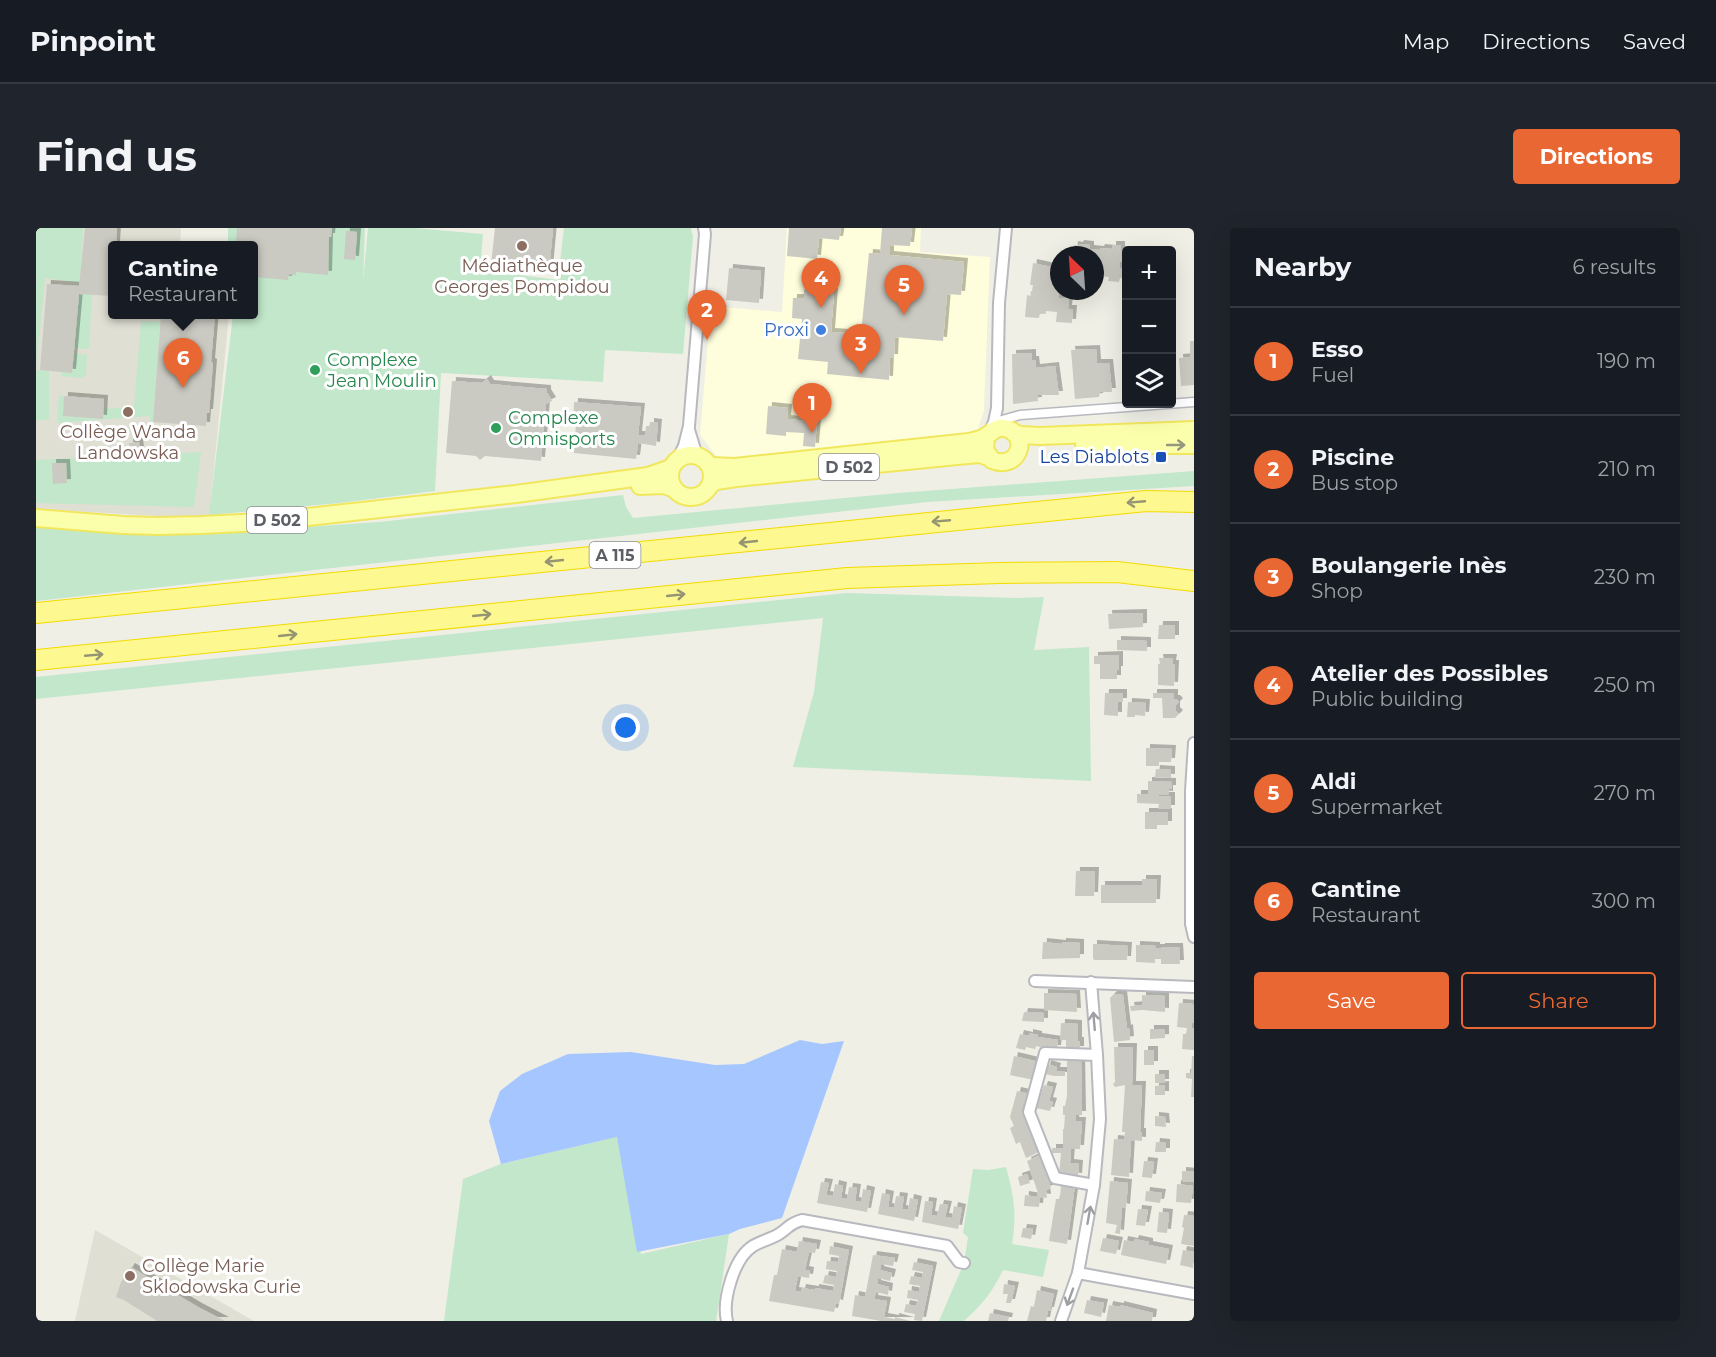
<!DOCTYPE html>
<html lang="en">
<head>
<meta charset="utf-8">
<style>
	:root { --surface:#171b24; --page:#20242c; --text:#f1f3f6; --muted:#9ea1a6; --line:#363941; --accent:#e96732 }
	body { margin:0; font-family:Montserrat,sans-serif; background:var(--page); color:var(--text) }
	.controls { position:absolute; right:18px; top:18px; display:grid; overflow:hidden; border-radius:6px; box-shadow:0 6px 24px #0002 }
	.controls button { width:54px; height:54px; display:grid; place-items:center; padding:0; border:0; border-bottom:2px solid var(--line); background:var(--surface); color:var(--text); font:30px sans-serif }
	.compass { position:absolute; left:1014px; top:18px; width:54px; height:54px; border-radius:50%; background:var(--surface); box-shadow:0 6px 24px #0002; rotate:335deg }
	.you { position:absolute; left:590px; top:500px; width:21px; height:21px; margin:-15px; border:4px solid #fff; border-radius:50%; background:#1a73e8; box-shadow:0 0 0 9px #1a73e833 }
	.badge { display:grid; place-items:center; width:39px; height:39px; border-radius:50%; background:var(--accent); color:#fff; font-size:20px; font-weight:700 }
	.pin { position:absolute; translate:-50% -50px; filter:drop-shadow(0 2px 3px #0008) }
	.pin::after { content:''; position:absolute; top:32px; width:21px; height:18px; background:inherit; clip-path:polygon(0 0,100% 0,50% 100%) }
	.popup { position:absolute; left:72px; top:13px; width:150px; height:78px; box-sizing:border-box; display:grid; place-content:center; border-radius:6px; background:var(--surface); filter:drop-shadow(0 2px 4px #0005); font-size:20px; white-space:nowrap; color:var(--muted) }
	.popup b { font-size:22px; color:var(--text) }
	.popup::after { content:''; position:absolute; left:50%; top:100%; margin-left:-12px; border:12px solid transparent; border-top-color:var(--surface) }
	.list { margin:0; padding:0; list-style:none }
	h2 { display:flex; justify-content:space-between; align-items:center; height:78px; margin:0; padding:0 24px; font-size:26px }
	h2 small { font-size:20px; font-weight:400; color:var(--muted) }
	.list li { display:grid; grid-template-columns:39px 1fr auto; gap:18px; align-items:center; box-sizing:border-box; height:108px; padding:0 24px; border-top:2px solid var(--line) }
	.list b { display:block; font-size:22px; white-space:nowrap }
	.list p { margin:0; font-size:20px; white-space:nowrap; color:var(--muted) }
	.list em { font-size:20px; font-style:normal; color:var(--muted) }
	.actions { display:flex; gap:12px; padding:18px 24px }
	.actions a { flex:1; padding:14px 0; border:2px solid var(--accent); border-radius:6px; text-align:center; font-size:21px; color:var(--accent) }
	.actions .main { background:var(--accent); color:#fff }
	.icon { flex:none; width:33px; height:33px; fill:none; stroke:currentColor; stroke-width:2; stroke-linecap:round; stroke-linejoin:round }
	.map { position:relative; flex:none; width:1158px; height:1093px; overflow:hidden; border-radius:6px }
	header { display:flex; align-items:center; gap:36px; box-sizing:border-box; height:84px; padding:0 30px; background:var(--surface); border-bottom:2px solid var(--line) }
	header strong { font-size:28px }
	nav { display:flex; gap:33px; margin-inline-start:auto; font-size:21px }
	.intro { display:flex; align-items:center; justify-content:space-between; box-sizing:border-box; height:144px; padding:0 36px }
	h1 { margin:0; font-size:42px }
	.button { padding:15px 27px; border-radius:6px; background:var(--accent); color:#fff; font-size:21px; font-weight:700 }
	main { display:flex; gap:36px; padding:0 36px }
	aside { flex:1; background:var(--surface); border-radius:6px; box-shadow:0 6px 24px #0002 }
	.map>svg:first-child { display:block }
</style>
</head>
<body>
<header>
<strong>Pinpoint</strong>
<nav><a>Map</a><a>Directions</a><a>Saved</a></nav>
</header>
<div class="intro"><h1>Find us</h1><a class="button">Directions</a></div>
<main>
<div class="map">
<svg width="1158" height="1093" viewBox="0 0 1158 1093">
	<defs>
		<filter id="shadow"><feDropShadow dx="4" dy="-4" stdDeviation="0" flood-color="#0004"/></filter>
	</defs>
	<rect width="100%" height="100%" fill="#efefe6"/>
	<polygon fill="#fefddc" points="751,0 885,0 884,24 954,29 948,182 942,201 923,208 692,231 680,228 664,207 675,78 746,84"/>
	<g fill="#dfdfd4">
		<polygon points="0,0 145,0 144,17 76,18 76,86 193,87 173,291 0,281"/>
		<polygon points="59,1002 218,1093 39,1093"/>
	</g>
	<g fill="#c2e7ca">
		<polygon points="0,0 47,0 44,55 9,50 0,141"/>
		<polygon points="192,0 329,0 327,54 332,0 378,0 447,6 444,42 522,52 528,0 655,0 657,9 647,126 569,122 567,154 405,145 399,263 303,275 173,287 197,87 218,86 218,18 192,17"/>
		<polygon points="43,66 56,66 53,120 50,121 38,120"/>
		<polygon points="105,93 124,94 117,194 115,194 113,188 21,195 23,167 28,168 27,188 66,191 67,181 98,179"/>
		<polygon points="38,125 51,127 50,147 45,150 25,148 26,144 36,145"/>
		<polygon points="0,142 13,143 13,191 0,193"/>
		<polygon points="165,224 158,279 0,275 0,232"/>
		<polygon points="1158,243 1158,258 891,274 0,373 0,296 44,303 165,306 343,294 587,267 590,279 597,290 862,265"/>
		<polygon points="811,365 981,370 1008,369 998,422 1053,419 1055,553 757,539 778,464 787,390 0,471 0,449"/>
		<polygon points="581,909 605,1026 693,1006 680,1093 408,1093 427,951 465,936"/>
		<path d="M970 939C978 968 981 986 976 1016L1013 1022 1007 1049 967 1042C957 1063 946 1077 928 1093H903L928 1035 932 1009 927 1005 937 941 952 942Z"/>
	</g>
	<polygon fill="#a6c6ff" points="764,812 786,816 808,813 746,990 704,1001 693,1006 601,1024 581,909 465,936 453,893 464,863 486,846 532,826 595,824 679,837 708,836"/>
	<g fill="#cacac2" filter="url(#shadow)">
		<polygon points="49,0 81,0 80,18 76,18 76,68 43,66 36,145 4,142 11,56 43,58"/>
		<polygon points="201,0 296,0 295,9 293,9 292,47 260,44 260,47 253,46 252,52 218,49 218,18 206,18 206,16 200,15"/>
		<polygon points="459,0 517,0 513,42 455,37"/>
		<polygon points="753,0 805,0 803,12 783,10 781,31 751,28"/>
		<polygon points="846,0 876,0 874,18 854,17 854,27 928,34 925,67 911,66 907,113 859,109 858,130 854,130 853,152 791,146 792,134 762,131 766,91 756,90 757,70 768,70 768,61 798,64 795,104 825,106 833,25 844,26"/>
		<polygon points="310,3 321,4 319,32 308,31"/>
		<polygon points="1044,16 1054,17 1054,21 1064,22 1065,20 1076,21 1076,17 1085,17 1085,22 1090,23 1089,34 1084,34 1083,40 1090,40 1089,50 1084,50 1083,54 1072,53 1073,49 1063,48 1062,50 1059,50 1059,27 1037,27 1038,17 1043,18"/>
		<polygon points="1015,34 1023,34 1023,70 1033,71 1032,81 1037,81 1036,95 1020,94 1021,84 1010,83 1010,86 1004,85 1003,90 989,89 991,67 995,68 997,57 994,57 997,35 1015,39"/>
		<polygon points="693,40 725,43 723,75 690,72"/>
		<polygon points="125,87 179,87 175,134 177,135 173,185 171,185 170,198 117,194"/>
		<polygon points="1154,113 1158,113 1158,157 1145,158 1143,130 1154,129"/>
		<polygon points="1060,121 1061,135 1073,135 1076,164 1064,164 1063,169 1039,171 1035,122"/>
		<polygon points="996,125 996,132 999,132 1000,140 1019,138 1023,167 1001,167 1002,173 977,176 976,126"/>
		<polygon points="451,151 454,156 511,161 511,165 516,173 510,176 505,233 449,228 444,232 440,228 410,225 416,153 446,155"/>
		<polygon points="28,168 68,171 67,191 27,188"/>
		<polygon points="538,174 605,179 602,207 609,207 610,198 614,198 614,194 622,195 620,218 602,215 600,231 538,225 540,195 537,195"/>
		<polygon points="732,178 752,180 751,191 781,194 779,219 767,218 768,205 750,204 750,208 730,206"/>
		<polygon points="103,214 104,224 94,225 93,215"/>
		<polygon points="16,235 30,235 31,255 17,256"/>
		<polygon points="1107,385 1107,399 1073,401 1072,386"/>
		<polygon points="1123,397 1139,397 1139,411 1122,411"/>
		<polygon points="1081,412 1111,413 1111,423 1081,422"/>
		<polygon points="1083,427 1083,442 1081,442 1081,451 1064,451 1064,436 1058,436 1058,428"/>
		<polygon points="1123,430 1137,430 1136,436 1139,436 1138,458 1122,457 1122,436 1124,436"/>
		<polygon points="1069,465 1087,465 1087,474 1082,474 1082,488 1068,487"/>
		<polygon points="1117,465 1138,465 1138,471 1140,471 1143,474 1140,477 1140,483 1143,486 1139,490 1127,490 1126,470 1117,470"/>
		<polygon points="1092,474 1110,475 1109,488 1099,487 1099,489 1091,489"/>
		<polygon points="1110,520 1136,521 1135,534 1123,534 1123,538 1110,538"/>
		<polygon points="1120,541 1135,542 1135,550 1119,549"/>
		<polygon points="1112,553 1136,554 1136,561 1133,561 1133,567 1123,566 1123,568 1135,568 1135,581 1122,581 1123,576 1101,575 1101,566 1112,566"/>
		<polygon points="1109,584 1132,584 1132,597 1121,597 1121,601 1109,601"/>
		<polygon points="1040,643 1059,643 1058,668 1039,668"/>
		<polygon points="1106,651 1121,651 1120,675 1065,675 1065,657 1106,657"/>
		<polygon points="1007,714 1026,716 1026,714 1044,715 1044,730 1006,731"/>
		<polygon points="1057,716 1092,718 1091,732 1058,732 1057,730"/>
		<polygon points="1100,717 1120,718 1120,720 1125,720 1125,719 1143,719 1144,736 1125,736 1125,731 1119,731 1119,735 1100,734"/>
		<polygon points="1008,765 1040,766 1041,784 1008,782"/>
		<polygon points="1078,766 1087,767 1091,801 1093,800 1094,812 1078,814 1074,770"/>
		<polygon points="1106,767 1129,768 1129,784 1106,782 1095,783 1094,778 1106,777"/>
		<polygon points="1143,775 1157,776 1158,795 1156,795 1156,800 1158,801 1158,822 1146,821 1147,806 1150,806 1151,800 1141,799"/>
		<polygon points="988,784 1008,785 1008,794 986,793"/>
		<polygon points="1025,795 1042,796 1042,813 1044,813 1044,822 1030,822 1030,812 1024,812"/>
		<polygon points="1114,801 1129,801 1129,810 1114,811"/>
		<polygon points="993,805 1002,807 1002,809 1022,812 1021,821 1011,821 1000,818 999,821 990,819 989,822 980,820 984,806 993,808"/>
		<polygon points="1078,819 1097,819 1096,857 1106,857 1104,904 1106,904 1106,913 1095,912 1093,949 1075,947 1078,911 1088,912 1089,904 1086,904 1089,857 1079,859 1077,856 1079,854"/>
		<rect x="1108" y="822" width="10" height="15"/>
		<polygon points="978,828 1003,834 998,852 974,847"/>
		<polygon points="1156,828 1158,828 1158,869 1155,869 1156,851 1150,850 1150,845 1155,845"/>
		<polygon points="1045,830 1046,887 1040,887 1039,893 1046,893 1044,921 1035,921 1034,935 1043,936 1042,949 1023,947 1025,925 1016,925 1016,920 1027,920 1027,901 1028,901 1029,887 1027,887 1027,878 1029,878 1031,868 1031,831"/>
		<polygon points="1011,836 1021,839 1020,843 1029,843 1029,848 1018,848 1009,846"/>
		<rect x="1119" y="846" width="10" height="9"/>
		<polygon points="1008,857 1017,859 1013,873 1017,874 1014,883 1000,880"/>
		<polygon points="1129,857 1129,867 1119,867 1119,858"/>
		<polygon points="981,863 994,866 992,875 988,874 985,884 988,884 1003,924 990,930 984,914 980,916 974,900 978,898 974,889"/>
		<polygon points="1119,888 1129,889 1130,899 1119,898"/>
		<polygon points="1120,914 1130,915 1130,924 1119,924"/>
		<polygon points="1004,927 1015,960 1010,962 1011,970 1004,969 1003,979 988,978 989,967 1001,969 1002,965 991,933"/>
		<polygon points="1108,933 1118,934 1116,950 1106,949"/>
		<polygon points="1146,943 1158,944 1158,954 1146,953"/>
		<polygon points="991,946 994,955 984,958 982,949"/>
		<polygon points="1074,953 1092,955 1090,980 1086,979 1084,1006 1079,1005 1081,997 1070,995"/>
		<polygon points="785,954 793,955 790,967 797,968 799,956 807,958 805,970 811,971 813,959 821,960 819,973 825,974 827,961 835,963 831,984 781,975"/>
		<polygon points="1025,956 1039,957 1031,1016 1013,1013 1020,971 1024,971"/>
		<polygon points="1141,956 1157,958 1155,975 1140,974"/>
		<polygon points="1110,963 1126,965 1124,975 1109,973"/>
		<polygon points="846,965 854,967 852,979 858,980 860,968 868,969 866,981 872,982 874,970 882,972 878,993 842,986"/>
		<polygon points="889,973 897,974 895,987 901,988 904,976 912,977 909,989 916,990 918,978 926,980 922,1001 886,994"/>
		<polygon points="1102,981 1112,982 1109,998 1100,997"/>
		<polygon points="1123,984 1133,985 1131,1005 1121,1004"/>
		<polygon points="1148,987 1158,988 1158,1018 1145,1016 1148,1000 1146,999"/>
		<polygon points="987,1000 997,1001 995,1011 985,1009"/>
		<polygon points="1067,1010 1083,1013 1080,1026 1064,1023"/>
		<polygon points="1099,1011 1113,1014 1113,1017 1133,1021 1130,1036 1085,1027 1088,1012 1098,1014"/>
		<polygon points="763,1013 781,1016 779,1025 773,1024 769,1042 774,1043 773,1050 762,1048 759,1063 765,1064 766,1060 779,1062 779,1060 797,1063 798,1057 787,1055 789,1047 800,1049 801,1043 790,1041 791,1033 802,1034 803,1028 793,1026 794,1018 813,1022 803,1076 800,1075 798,1084 733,1073 738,1047 741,1047 746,1021 761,1024"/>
		<polygon points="1147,1022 1158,1024 1157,1040 1144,1037"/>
		<polygon points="837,1027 859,1030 857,1038 845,1036 844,1042 856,1045 854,1053 842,1050 841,1056 853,1059 852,1067 840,1064 838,1071 851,1073 848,1089 859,1091 859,1089 874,1093 845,1093 816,1088 819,1067 829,1069"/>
		<polygon points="878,1034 897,1038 886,1093 878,1092 879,1086 868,1084 870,1076 880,1078 882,1072 871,1070 872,1062 883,1064 884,1058 873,1056 875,1048 886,1050 887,1044 876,1042"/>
		<polygon points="95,1039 162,1079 189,1093 121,1093 88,1072 80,1069 85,1054"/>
		<polygon points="968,1056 979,1058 975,1075 970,1075 972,1066 967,1066"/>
		<polygon points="1001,1062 1018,1066 1014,1083 1012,1083 1010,1093 991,1093 995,1078 998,1079"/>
		<polygon points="1051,1072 1068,1075 1065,1089 1048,1085"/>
		<polygon points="1073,1077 1084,1079 1084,1077 1117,1085 1116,1093 1070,1093"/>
		<polygon points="954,1085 973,1089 972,1093 952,1093"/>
	</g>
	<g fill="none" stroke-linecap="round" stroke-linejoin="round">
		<defs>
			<polyline id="pedestrian" points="966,192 984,187 1158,174"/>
			<g id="minor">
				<polyline points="653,202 661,228"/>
				<polyline points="953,205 958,194 961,180 963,75 970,0"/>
				<polyline points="641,232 648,218 653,198 669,6 668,0"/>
				<polyline points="1158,515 1155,563 1155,696 1158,709"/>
				<polyline points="999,753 1158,759"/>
				<polyline points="1058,957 1019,950 993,884 1009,825 1061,827"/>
				<polyline points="1042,1045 1158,1066"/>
				<path d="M691 1093C686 1072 698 1030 717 1018 725 1013 735 1011 743 1006 754 999 752 996 766 992L911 1018 923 1034 928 1035"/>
				<polyline points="1025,1093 1042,1045 1058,957 1064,891 1061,827 1055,754"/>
			</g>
			<g id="primary">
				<polyline points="978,205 985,207 1004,208 1158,202"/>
				<polyline points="1048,217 1158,217"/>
				<circle cx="655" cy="248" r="21"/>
				<path d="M674 238 699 239 933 214C937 213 943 212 947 210 956 206 960 196 972 201 994 209 982 243 956 232L949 222 950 209"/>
				<polyline points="674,257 680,253 700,250 921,228 943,226 953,229"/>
				<polyline points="604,258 628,257 636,260"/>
				<polyline points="0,290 87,297 122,298 165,297 226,294 480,266 612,248 635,240"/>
			</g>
			<g id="motorway">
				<polyline points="0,385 1110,273 1158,274"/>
				<polyline points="0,432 811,350 964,345 1081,344 1158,353"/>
			</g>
		</defs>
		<use href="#pedestrian" stroke="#b8b9bf" stroke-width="11"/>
		<use href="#minor" stroke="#b8b9bf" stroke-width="14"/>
		<use href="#primary" stroke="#f1e75d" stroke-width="20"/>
		<use href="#motorway" stroke="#f4db01" stroke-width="22"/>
		<use href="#pedestrian" stroke="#fff" stroke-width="8"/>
		<use href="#minor" stroke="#fff" stroke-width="10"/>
		<use href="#primary" stroke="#fbffab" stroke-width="16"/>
		<use href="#motorway" stroke="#fdf88f" stroke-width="20"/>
	</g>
	<defs><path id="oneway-shaft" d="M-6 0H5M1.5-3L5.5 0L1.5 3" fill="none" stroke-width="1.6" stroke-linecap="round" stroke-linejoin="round" transform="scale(1.5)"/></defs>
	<use stroke="#94977e" href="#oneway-shaft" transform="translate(1140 217)"/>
	<g stroke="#959574">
		<use href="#oneway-shaft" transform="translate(1100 274) rotate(175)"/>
		<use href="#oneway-shaft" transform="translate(905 293) rotate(175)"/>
		<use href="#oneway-shaft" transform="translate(712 314) rotate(174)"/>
		<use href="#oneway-shaft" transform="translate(518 333) rotate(174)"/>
		<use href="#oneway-shaft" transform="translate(640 367) rotate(-6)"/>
		<use href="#oneway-shaft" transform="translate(446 387) rotate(-6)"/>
		<use href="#oneway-shaft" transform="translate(252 407) rotate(-6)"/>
		<use href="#oneway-shaft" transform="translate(58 427) rotate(-5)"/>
	</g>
	<g stroke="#9e9fa3">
		<use href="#oneway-shaft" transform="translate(1058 793) rotate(-95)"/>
		<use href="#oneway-shaft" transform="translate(1053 987) rotate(-80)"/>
		<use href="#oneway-shaft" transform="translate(1034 1069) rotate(110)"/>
	</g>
	<g fill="#8d6e63" stroke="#fff" stroke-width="2">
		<circle cx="486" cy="18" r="6"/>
		<circle cx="92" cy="184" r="6"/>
		<circle cx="94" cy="1048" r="6"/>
	</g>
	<circle fill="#3f7fe0" stroke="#fff" stroke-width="2" cx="785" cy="102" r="6"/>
	<g fill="#2e9e5b" stroke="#fff" stroke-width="2">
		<circle cx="279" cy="142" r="6"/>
		<circle cx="460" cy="200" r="6"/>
	</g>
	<rect fill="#1a4fb4" stroke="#fff" stroke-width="2" x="1119" y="223" width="12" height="12" rx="3"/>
	<g text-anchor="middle" stroke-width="6" stroke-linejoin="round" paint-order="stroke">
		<g fill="#fff" stroke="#8e8f94" stroke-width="1.5">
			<rect x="783" y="226" width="60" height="26" rx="4.5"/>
			<rect x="211" y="279" width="60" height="26" rx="4.5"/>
			<rect x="553.5" y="314" width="51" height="26" rx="4.5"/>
		</g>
		<g font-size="16" font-weight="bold" fill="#5d5f66">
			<text x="813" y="245">D 502</text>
			<text x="241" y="298">D 502</text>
			<text x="579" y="333">A 115</text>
		</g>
		<g font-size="18" fill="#785e54" stroke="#fff">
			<text x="486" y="44">Médiathèque<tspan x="486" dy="21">Georges Pompidou</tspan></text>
			<text x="92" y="210">Collège Wanda<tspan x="92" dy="21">Landowska</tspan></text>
			<text x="106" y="1044" text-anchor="start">Collège Marie<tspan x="106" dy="21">Sklodowska Curie</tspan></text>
		</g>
		<g font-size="18" fill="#366cbe" stroke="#fff" text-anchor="end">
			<text x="773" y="108">Proxi</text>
		</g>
		<g font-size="18" fill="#27864d" stroke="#fff" text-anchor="start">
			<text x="291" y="138">Complexe<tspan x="291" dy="21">Jean Moulin</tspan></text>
			<text x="472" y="196">Complexe<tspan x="472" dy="21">Omnisports</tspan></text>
		</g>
		<g font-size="18" fill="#164399" stroke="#fff" text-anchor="end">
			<text x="1113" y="235">Les Diablots</text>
		</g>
	</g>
</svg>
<div class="controls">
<button>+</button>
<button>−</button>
<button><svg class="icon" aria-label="layers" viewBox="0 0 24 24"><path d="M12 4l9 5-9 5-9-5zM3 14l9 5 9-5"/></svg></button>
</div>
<svg class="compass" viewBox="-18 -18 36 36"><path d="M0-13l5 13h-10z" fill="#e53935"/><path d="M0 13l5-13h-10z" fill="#9ea1a6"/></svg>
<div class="you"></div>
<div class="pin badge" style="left:776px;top:205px">1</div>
<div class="pin badge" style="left:671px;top:112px">2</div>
<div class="pin badge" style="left:825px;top:146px">3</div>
<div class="pin badge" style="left:785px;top:80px">4</div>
<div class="pin badge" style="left:868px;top:87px">5</div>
<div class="pin badge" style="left:147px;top:160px">6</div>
<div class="popup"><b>Cantine</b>Restaurant</div>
</div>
<aside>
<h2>Nearby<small>6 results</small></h2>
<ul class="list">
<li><span class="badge">1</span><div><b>Esso</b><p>Fuel</p></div><em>190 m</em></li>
<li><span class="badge">2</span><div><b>Piscine</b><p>Bus stop</p></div><em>210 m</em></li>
<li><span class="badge">3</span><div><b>Boulangerie Inès</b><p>Shop</p></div><em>230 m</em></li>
<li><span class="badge">4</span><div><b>Atelier des Possibles</b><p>Public building</p></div><em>250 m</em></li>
<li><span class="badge">5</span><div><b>Aldi</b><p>Supermarket</p></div><em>270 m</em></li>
<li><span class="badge">6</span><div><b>Cantine</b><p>Restaurant</p></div><em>300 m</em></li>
</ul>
<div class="actions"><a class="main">Save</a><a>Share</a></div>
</aside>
</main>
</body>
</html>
